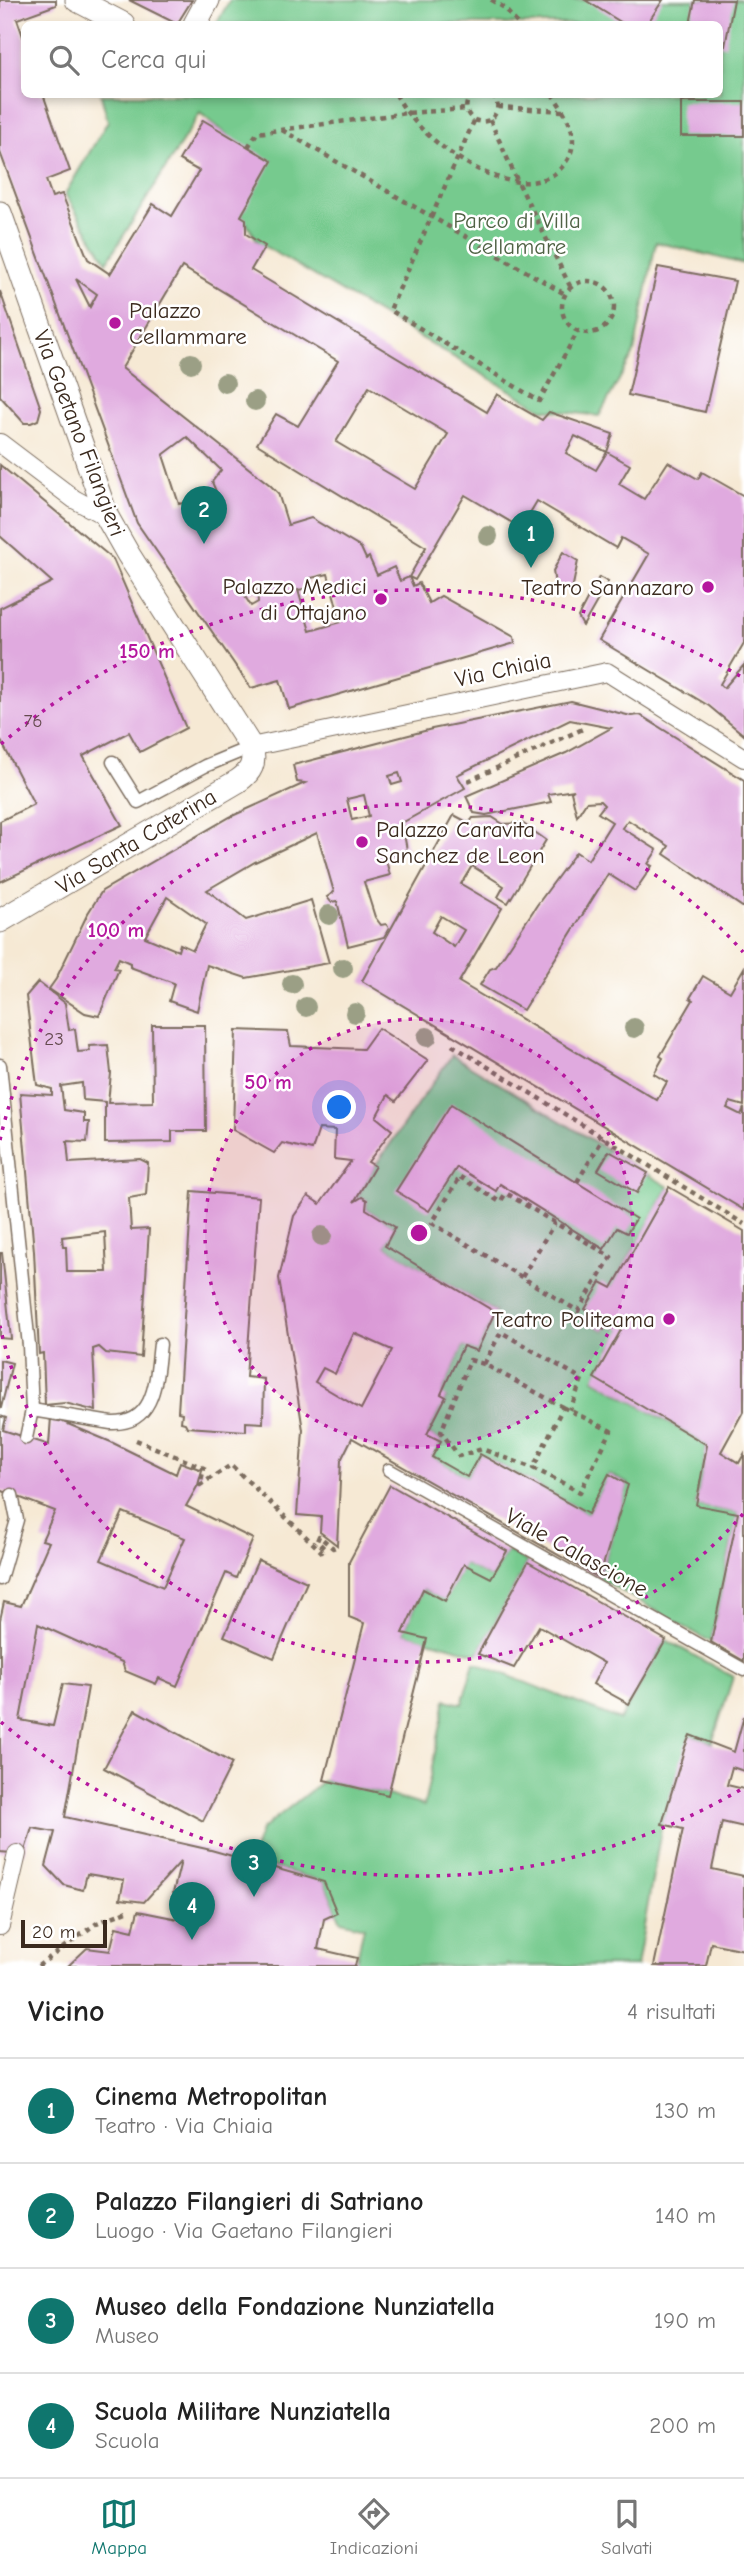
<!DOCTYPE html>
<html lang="it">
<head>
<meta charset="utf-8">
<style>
	:root { --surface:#fff; --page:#f2f2f2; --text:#222; --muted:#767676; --line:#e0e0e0; --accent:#0f766e }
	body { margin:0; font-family:"Comic Neue",sans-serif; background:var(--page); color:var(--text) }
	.scale { position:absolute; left:21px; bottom:18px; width:86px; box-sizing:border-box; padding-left:7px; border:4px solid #3b2a1e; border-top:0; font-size:19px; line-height:24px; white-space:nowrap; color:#3b2a1e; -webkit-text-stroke:5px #fff; paint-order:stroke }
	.you { position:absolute; left:340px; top:1108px; width:24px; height:24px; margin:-18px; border:5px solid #fff; border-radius:50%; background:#1a73e8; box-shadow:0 0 0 10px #1a73e833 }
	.badge { display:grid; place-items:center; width:46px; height:46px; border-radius:50%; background:var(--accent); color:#fff; font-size:23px; font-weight:700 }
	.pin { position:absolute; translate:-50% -58px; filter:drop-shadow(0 2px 4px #0008) }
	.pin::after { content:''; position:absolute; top:37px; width:24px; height:21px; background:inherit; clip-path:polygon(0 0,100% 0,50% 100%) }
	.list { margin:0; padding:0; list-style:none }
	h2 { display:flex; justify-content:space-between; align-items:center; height:91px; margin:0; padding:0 28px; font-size:30px }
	h2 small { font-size:23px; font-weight:400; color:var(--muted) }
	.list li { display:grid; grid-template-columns:46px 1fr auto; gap:21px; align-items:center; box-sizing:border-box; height:105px; padding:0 28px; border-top:2px solid var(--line) }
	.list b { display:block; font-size:26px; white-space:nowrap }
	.list p { margin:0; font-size:23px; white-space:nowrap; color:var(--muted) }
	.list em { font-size:23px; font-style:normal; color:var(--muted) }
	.icon { flex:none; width:38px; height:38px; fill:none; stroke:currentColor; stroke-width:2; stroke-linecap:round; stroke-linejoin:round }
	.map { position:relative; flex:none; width:744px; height:1966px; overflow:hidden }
	.search { position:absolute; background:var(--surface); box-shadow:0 4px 10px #0003; left:21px; right:21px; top:21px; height:77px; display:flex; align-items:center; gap:18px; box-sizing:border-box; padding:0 24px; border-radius:10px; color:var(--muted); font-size:26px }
	.sheet { height:511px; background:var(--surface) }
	nav { display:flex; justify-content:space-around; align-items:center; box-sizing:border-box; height:98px; border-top:2px solid var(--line); background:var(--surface); font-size:19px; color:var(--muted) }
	nav a { display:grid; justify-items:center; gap:4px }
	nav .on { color:var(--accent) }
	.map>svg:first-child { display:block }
</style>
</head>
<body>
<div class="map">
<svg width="744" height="1966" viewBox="0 0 744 1966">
	<rect width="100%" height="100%" fill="#fff"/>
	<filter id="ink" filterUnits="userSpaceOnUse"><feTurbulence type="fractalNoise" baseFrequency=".0143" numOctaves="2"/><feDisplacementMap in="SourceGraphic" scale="14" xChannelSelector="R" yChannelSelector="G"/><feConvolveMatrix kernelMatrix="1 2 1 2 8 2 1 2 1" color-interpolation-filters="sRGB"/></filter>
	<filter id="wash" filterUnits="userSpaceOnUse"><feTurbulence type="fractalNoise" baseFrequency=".00686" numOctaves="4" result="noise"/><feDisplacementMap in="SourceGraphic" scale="28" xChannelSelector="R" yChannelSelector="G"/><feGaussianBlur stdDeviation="1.57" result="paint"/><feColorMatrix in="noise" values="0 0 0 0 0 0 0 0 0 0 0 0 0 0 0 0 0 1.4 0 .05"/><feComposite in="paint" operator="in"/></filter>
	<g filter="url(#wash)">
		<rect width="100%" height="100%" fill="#f6e9d4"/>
		<g fill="#76ca8e" stroke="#587a56" stroke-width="2">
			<polygon points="230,0 744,0 744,264 656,242 634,353 599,416 542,409 259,243 238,210 265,165 200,113 107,262 65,194 108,121 101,95 720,94 720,24 216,24"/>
			<polygon points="452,1055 669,1187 612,1288 586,1309 596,1315 592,1323 604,1330 608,1322 621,1330 594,1379 707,1445 696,1505 738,1513 711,1642 599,1578 628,1484 609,1474 588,1514 480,1454 467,1477 432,1457 441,1441 427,1434 446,1398 441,1394 463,1346 477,1350 495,1312 385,1246 395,1227 366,1209 367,1200 354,1202 375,1166"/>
			<polygon points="507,1551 528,1562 478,1654 403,1633 423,1589 445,1600 464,1564 491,1578"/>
			<polygon points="666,1640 733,1677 712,1743 690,1735 662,1824 637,1966 514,1966 507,1964 506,1966 355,1966 364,1927 341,1921 324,1882 251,1860 261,1830 324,1780 388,1795 424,1806 446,1700 462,1704 474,1662 620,1720"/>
		</g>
		<g id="blocks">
			<g fill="#e0aadf" fill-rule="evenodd">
				<path d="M0 0H56V5L17 19 24 39V94H43L70 171 46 180 52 197 62 194 88 259 110 274 153 204 172 216 199 171 179 160 203 120 272 161 241 216 246 219V234L265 246 251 270 487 412 497 394 542 420 549 412 613 434 607 452 575 436 566 453 596 470 607 452 630 465 619 484 644 499 668 462 698 479 702 472 744 496V643L720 684 724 688 744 665V735L709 706 599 640 649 554 621 538 616 548 537 501 521 528 465 495 415 580 409 577 426 547 257 444 276 414 298 426 338 361 182 267 122 368 270 485 278 493 288 525 311 518 361 548 366 559 369 557 377 575 394 567 400 581 409 577 413 586 419 583 429 603 441 596 514 637 515 643 289 709 280 680 251 688 137 523 0 152ZM76 279 97 294 90 307ZM369 387 448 434 415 489 336 442ZM187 437 221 470 212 482 217 494 179 504 163 455ZM328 574 341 622 310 631 298 590 309 588 307 579ZM257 590 258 602 251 606 244 595Z"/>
				<polygon points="129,0 192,0 177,24"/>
				<polygon points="585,0 663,0 647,24 624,24"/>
				<polygon points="695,0 734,0 725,46 720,45 720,24 690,24"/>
				<rect x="681" y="102" width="63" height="34"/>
				<polygon points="658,267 735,281 705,412 628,395"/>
				<polygon points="0,291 41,409 38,420 31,423 24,423 0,396"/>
				<polygon points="0,465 113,559 186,728 140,752 129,732 83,756 122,825 0,882 0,821 34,804 0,739 0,608 52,582 0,536"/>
				<polygon points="563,552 578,561 572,590 555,585 553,571"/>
				<polygon points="599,577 608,582 583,626 578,617"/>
				<path d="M571 701 631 716 640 715 744 780V908L664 854 669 846 628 820 622 828 657 850 648 864 652 866 635 891 608 874 523 1010 480 985 490 969 496 967 537 905 576 852 588 860 612 822 598 813 604 805 600 801 586 802 577 816 571 792 574 790 548 794 551 802 486 815 474 813 466 796 566 753 611 728 570 720 457 775 465 788 402 823 407 850 385 857 390 875 364 882 375 917 381 925 386 924 389 928 384 937 348 946 337 901 331 902 327 897 334 892 317 833 255 862 207 890 246 920 311 900 329 963 246 978 207 965 197 1011 169 1001 174 983 130 967V963L119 958 114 968 119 969 99 1016 85 1013 49 989 56 979 88 913 102 891 230 817 305 783 297 782 293 765 432 729ZM399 773 402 782 392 785 389 776ZM364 795 369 816 352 820 347 799ZM167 897 206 924 193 950 180 944 178 951 145 937Z"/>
				<path d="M454 815 469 823 473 818 492 817 503 824 522 823 546 840 508 903 498 897 504 886 472 866 461 884 502 908 459 982 657 1100 667 1082 654 1074 663 1058 660 1056 693 1000 690 998 703 976 730 992 744 968V1106L730 1102 727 1108 741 1115 744 1108V1210L362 981ZM441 916 464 930 454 947 432 932Z"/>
				<path d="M38 982 65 1003 69 1030 75 1029 78 1052 90 1051 89 1046 108 1045 111 1073 108 1103 153 1102 152 1025H205L206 1131H172V1142L105 1143V1102L83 1100 82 1083 61 1086 64 1110 84 1113V1122H89L87 1142 67 1141 69 1163 140 1159 148 1163 146 1195 129 1198 131 1230 149 1229 141 1357 106 1353 99 1347 93 1349 96 1411 65 1403 45 1405 43 1353 39 1354 34 1251 20 1093 52 1095V1089L37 1085 26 996ZM105 1232 107 1272H67L66 1247H63L62 1237Z"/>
				<path d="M378 1028 428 1060 396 1101 388 1095 376 1117 392 1130 368 1162 375 1166 354 1202 362 1197 367 1200 366 1209 395 1227 385 1246 495 1312 477 1351 463 1346 441 1394 446 1397 427 1434 441 1441 432 1457 467 1477 480 1454 588 1514 609 1474 628 1485 599 1578 352 1438 341 1460 337 1545 320 1532 321 1517 297 1515 303 1430 279 1278 294 1216 308 1196 320 1204 351 1161 334 1159 335 1130 319 1129 312 1150 282 1143 274 1153 233 1130 236 1030 288 1032 291 1046 363 1049ZM354 1333 392 1350 361 1409 315 1382 323 1368 335 1374Z"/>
				<polygon points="451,1104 636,1219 627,1233 617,1228 604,1249 500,1184 496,1191 457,1167 429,1211 396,1191"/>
				<polygon points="609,1151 648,1173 637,1193 598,1170"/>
				<polygon points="669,1187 744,1231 744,1410 721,1452 739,1463 744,1454 744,1661 711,1642 738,1513 696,1505 707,1445 594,1378 621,1330 608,1322 604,1330 591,1323 596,1315 585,1309 601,1282 612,1288"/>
				<polygon points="192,1191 259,1197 246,1377 264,1379 263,1423 246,1422 246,1431 187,1427 185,1423 181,1422 182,1413 178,1412"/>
				<polygon points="0,1253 2,1253 11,1339 0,1338"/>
				<polygon points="0,1360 12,1363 1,1408 0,1408"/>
				<path d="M0 1416 6 1418 3 1430 49 1445 51 1417 111 1442 176 1474 180 1462 202 1470 198 1485 186 1506 253 1539 236 1578 226 1573 177 1686 159 1678 156 1684 125 1671 122 1662 38 1624 20 1720 53 1726 63 1684 88 1687 65 1817 211 1850 324 1882 337 1913 324 1919 318 1949 357 1958 355 1966H68L87 1948 110 1951 116 1927 133 1931 138 1911 178 1919 182 1902 173 1893 181 1861 144 1902 120 1899 124 1880 87 1874 83 1890 64 1885 46 1866 55 1832 32 1828 24 1854 0 1852V1620L4 1602 21 1606 49 1542 42 1540 55 1511 0 1490ZM123 1512 185 1538 163 1587 101 1560Z"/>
				<polygon points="390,1485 507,1551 491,1578 464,1564 445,1601 423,1589 403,1633 427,1639 388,1795 324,1780 364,1623 349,1617 349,1562"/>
				<polygon points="258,1560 307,1582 274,1658 224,1636"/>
				<polygon points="528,1562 666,1640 629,1704 593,1684 604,1663 539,1626 514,1668 478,1654"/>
				<polygon points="135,1710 232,1763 203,1821 104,1768"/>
				<polygon points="744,1716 744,1771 732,1767 727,1785 744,1789 744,1827 722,1822 712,1869 744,1876 744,1950 711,1943 706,1966 654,1966 683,1829 662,1824 685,1747 690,1735 734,1752"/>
			</g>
		</g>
	</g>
	<g filter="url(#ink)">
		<use href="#blocks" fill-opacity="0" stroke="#7c6d5e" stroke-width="2"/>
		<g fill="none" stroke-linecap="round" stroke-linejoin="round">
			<defs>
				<g id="service">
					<polyline points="113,762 138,802 205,766 251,747"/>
					<polyline points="0,1065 29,1346 32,1410 26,1438"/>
					<path d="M32 1410 111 1423C157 1425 156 1376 160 1344"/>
					<polyline points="389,1470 744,1670"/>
					<polyline points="0,1579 17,1520 12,1495"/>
				</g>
				<g id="pedestrian">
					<polyline points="0,443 74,499 107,517"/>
					<polyline points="251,747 607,672 744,758"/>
					<polyline points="0,1926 17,1854"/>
				</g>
				<g id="minor">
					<polyline points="77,0 123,24"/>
					<polyline points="195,24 208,0"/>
					<path d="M0 213 107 517 128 554 251 747C256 763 251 772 238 781L0 921"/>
				</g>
			</defs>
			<use href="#service" stroke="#7c6d5e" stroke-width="15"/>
			<use href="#pedestrian" stroke="#7c6d5e" stroke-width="20"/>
			<use href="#minor" stroke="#7c6d5e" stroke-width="25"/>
			<g stroke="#7c6d5e" stroke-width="4.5" stroke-dasharray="5 5" stroke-linecap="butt">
				<polyline points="491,0 503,7 518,24"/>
				<path d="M396 94C414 134 485 186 530 182 541 181 552 177 559 170 585 145 570 119 552 94"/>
				<path d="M472 94C458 109 472 127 490 120 499 112 500 103 492 94"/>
				<polyline points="498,107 563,111"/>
				<polyline points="490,120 517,180 570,286"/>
				<polyline points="474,121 390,310 539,401 578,331"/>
				<polyline points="282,130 565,294"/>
				<polyline points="248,147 257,133 407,113 466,109"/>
				<circle cx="588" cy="307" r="26"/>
				<polyline points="468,781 585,728"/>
				<polyline points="452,1045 744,1224"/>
				<polygon points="460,1177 500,1202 506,1193 611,1257 578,1311 432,1223"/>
				<polyline points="577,1182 604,1137"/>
				<polyline points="522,1277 555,1222"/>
				<polyline points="484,1364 470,1360 441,1432 459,1456 482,1449 533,1468"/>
				<polyline points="563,1407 484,1364 501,1332 582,1379 570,1410"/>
				<polygon points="563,1407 611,1431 580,1492 533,1468"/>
				<polyline points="136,1440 204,1468 200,1485 231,1465 322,1552 325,1549 317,1541 319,1536 333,1548 338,1546"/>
				<polyline points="38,1966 97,1923 127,1911"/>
			</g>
			<use href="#service" stroke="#fff" stroke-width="12"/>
			<use href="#pedestrian" stroke="#fff" stroke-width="18"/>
			<use href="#minor" stroke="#fff" stroke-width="23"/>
		</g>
		<g fill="#9b9f85">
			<circle cx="191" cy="363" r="10"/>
			<circle cx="225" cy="383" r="10"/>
			<circle cx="255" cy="401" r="10"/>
			<circle cx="488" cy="536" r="10"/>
			<circle cx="329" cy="915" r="10"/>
			<circle cx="343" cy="968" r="10"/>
			<circle cx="292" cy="984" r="10"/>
			<circle cx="306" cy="1007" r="10"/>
			<circle cx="355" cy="1013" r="10"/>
			<circle cx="634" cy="1028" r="10"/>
			<circle cx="427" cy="1037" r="10"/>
			<circle cx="322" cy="1236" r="10"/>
		</g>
	</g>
	<circle cx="419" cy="1233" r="214" fill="#b5179e" fill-opacity=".12"/>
	<g fill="none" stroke="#b5179e" stroke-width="3.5" stroke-dasharray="3.5 7">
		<circle cx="419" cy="1233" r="214"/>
		<path d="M743 1514A429 429 0 0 1 0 1326M0 1140A429 429 0 0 1 743 952"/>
		<path d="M740 1790A643 643 0 0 1 1 1722M1 744A643 643 0 0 1 740 676"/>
	</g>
	<g fill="#b5179e" stroke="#fff" stroke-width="2.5">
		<circle cx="115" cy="323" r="7"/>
		<circle cx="708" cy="587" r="7"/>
		<circle cx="381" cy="599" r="7"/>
		<circle cx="362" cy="842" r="7"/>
		<circle cx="669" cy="1319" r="7"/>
	</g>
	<g text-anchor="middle" stroke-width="5" stroke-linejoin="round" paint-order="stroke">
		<g font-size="19" fill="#644a4e">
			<text x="33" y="727">76</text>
			<text x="54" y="1045">23</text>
		</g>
		<g font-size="23" fill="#506245" stroke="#fff">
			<text x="517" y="228">Parco di Villa<tspan x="517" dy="26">Cellamare</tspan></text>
		</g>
		<g font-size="23" fill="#3b2a1e" stroke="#fff" text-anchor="end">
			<text x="129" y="318" text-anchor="start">Palazzo<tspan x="129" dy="26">Cellammare</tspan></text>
			<text x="367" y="594">Palazzo Medici<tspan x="367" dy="26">di Ottajano</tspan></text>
			<text x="694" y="595">Teatro Sannazaro</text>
			<text x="376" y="837" text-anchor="start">Palazzo Caravita<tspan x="376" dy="26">Sanchez de Leon</tspan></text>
			<text x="655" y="1327">Teatro Politeama</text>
		</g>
		<g font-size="23" fill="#3b2a1e" stroke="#fff">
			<text transform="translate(80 433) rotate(69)" y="8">Via Gaetano Filangieri</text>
			<text transform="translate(503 669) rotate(-12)" y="8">Via Chiaia</text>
			<text transform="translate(136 841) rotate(-31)" y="8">Via Santa Caterina</text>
			<text transform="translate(577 1552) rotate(29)" y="8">Viale Calascione</text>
		</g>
	</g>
	<circle cx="419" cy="1233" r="10" fill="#b5179e" stroke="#fff" stroke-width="3.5"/>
	<g font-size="21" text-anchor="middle" font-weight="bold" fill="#b5179e" stroke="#fff" stroke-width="5" stroke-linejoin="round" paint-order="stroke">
		<text x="147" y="658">150 m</text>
		<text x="116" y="937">100 m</text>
		<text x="268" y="1089">50 m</text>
	</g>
</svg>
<div class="scale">20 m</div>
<div class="you"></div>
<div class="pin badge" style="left:531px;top:568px">1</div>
<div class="pin badge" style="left:204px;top:544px">2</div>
<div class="pin badge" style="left:254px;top:1897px">3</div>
<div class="pin badge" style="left:192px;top:1940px">4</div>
<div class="search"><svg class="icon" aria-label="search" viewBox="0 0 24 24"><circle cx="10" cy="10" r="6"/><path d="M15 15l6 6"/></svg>Cerca qui</div>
</div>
<section class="sheet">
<h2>Vicino<small>4 risultati</small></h2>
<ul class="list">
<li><span class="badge">1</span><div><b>Cinema Metropolitan</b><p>Teatro · Via Chiaia</p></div><em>130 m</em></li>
<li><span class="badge">2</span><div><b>Palazzo Filangieri di Satriano</b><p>Luogo · Via Gaetano Filangieri</p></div><em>140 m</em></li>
<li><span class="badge">3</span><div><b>Museo della Fondazione Nunziatella</b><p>Museo</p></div><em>190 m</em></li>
<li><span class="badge">4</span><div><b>Scuola Militare Nunziatella</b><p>Scuola</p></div><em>200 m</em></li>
</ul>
</section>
<nav>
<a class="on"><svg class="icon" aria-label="map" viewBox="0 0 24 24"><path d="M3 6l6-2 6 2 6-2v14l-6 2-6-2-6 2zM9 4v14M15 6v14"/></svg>Mappa</a>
<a><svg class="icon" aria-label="directions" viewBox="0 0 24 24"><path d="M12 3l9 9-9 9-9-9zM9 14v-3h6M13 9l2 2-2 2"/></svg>Indicazioni</a>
<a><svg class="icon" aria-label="saved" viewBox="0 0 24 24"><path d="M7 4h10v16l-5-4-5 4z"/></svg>Salvati</a>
</nav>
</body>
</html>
